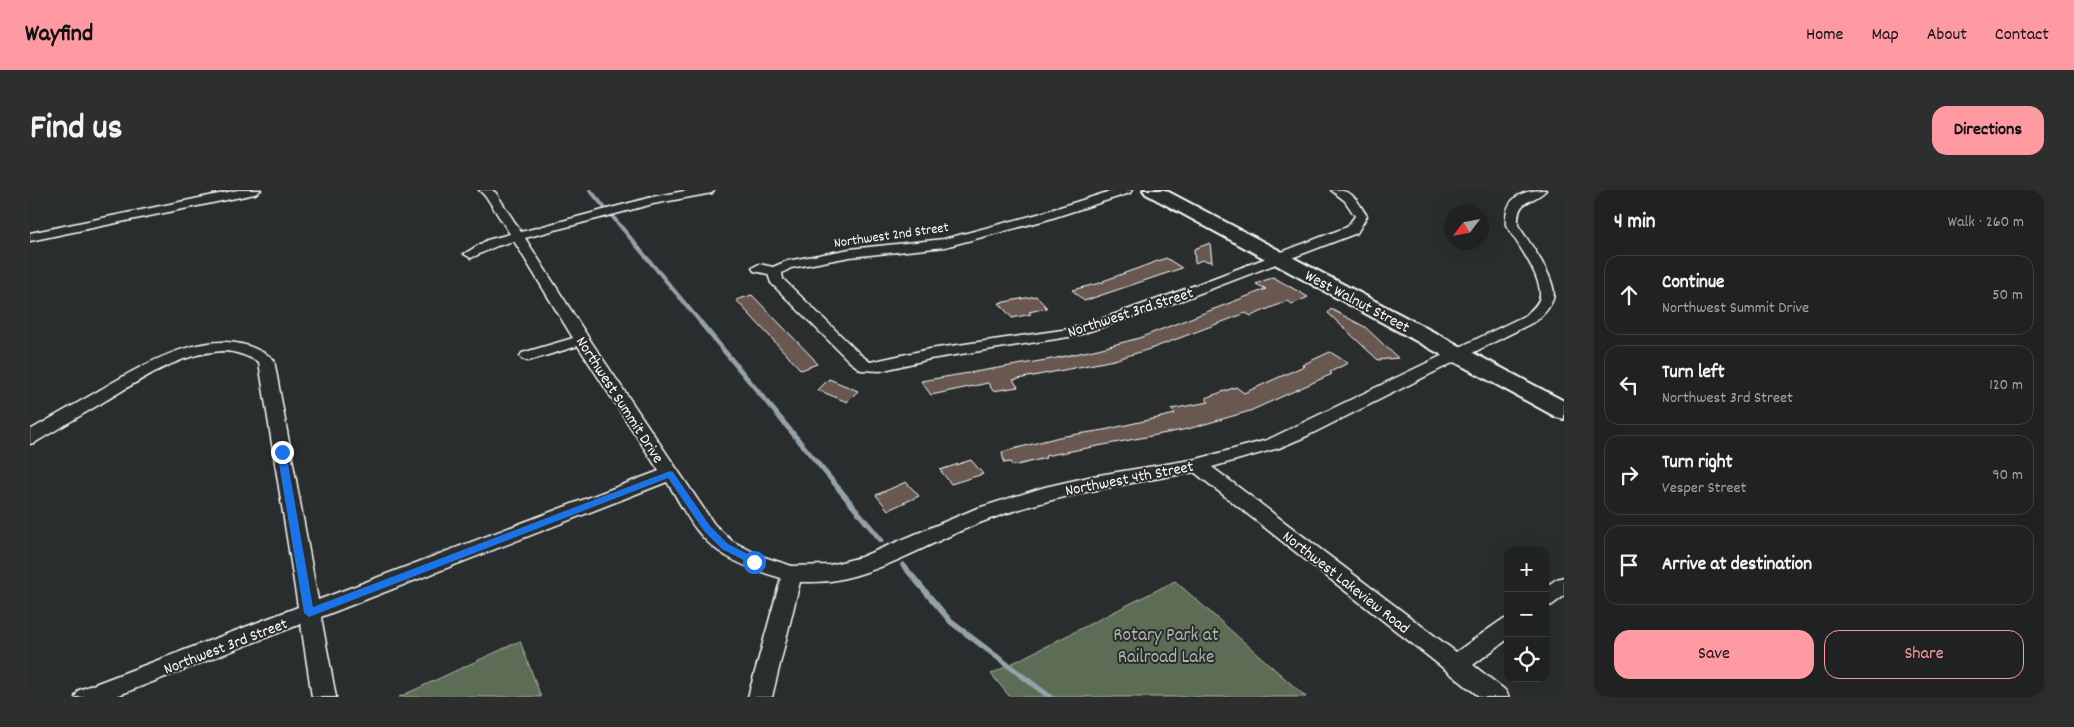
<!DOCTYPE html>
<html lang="en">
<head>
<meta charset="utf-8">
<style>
	:root { --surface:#202222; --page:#2d2f2f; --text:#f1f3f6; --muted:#a2a4a5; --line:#3d3f40; --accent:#ff9aa2 }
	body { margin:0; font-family:Dekko,sans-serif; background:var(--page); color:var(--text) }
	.controls { position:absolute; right:15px; bottom:15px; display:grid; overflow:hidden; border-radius:10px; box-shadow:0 5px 20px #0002 }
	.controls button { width:45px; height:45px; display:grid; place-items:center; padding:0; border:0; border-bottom:1px solid var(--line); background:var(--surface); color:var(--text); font:25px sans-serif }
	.compass { position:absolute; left:1414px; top:15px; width:45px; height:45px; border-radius:50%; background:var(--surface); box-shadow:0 5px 20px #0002; rotate:238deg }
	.stop { position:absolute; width:15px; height:15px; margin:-11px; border:4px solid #1a73e8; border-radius:50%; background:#fff }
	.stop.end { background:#1a73e8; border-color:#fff; box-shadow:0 1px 5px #0008 }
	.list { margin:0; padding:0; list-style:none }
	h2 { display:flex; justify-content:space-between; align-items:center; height:65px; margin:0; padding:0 20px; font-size:21px }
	h2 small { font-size:16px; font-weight:400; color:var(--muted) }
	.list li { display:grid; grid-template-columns:32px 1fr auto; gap:15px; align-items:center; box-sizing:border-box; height:80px; margin:0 10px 10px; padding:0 10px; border:1px solid var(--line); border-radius:15px }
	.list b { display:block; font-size:19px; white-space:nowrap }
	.list p { margin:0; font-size:16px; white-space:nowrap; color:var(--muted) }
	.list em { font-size:16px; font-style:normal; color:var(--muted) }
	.actions { display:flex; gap:10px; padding:15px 20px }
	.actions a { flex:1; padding:11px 0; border:1px solid var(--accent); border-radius:15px; text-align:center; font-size:18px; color:var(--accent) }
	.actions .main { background:var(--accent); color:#111 }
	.icon { flex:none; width:28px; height:28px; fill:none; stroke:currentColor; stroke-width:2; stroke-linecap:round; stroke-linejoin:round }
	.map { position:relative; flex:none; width:1534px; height:507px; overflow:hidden; border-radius:15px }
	header { display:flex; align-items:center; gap:30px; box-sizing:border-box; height:70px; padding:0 25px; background:var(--accent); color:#111 }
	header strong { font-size:24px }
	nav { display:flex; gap:28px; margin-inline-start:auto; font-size:18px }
	.intro { display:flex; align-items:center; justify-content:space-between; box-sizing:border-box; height:120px; padding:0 30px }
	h1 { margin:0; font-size:35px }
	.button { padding:12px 22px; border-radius:15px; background:var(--accent); color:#111; font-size:18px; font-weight:700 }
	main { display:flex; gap:30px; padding:0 30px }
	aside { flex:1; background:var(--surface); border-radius:15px; box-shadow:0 5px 20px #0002 }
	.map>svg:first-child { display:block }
</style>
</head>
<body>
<header>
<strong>Wayfind</strong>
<nav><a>Home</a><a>Map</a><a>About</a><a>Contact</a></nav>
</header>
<div class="intro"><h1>Find us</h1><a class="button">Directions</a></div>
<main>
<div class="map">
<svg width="1534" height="507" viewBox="0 0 1534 507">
	<rect width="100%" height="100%" fill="#2a2d2e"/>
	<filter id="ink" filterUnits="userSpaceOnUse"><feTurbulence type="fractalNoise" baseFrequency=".02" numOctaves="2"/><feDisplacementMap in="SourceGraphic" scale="10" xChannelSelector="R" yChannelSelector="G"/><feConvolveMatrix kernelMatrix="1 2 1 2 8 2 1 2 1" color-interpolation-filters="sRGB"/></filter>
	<g filter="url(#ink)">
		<g fill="#5d6c54" stroke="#aeb6aa">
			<polygon points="1145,391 1276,507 980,507 961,484"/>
			<polygon points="490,451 511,507 369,507"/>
		</g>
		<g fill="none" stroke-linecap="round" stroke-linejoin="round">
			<g stroke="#94a2aa" stroke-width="4">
				<polyline points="560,0 574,17"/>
				<polyline points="582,26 672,134"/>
			</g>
			<polyline stroke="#94a2aa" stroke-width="5" points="671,133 810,300"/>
			<g stroke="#94a2aa" stroke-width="5.5">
				<polyline points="809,299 851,350"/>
				<polyline points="873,375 921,432 1020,507"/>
			</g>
		</g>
		<g fill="#68584f" stroke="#fff">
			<polygon points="1180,53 1182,72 1172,70 1165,73 1164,59"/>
			<polygon points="1136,68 1152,78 1054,111 1042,100 1074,92 1073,91"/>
			<polygon points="1243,87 1278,107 1262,114 1257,111 1221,126 1216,123 1123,158 1084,170 983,190 988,197 963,201 958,193 901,205 891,191 1022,169 1068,159 1109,148 1236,99 1226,94"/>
			<polygon points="722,105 783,168 787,174 771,180 706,110"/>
			<polygon points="1006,106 1017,118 999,122 1001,124 982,128 969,113"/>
			<polygon points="1301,119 1335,137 1368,168 1348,170 1298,123"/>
			<polygon points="1300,162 1318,173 1300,182 1302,184 1220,221 1158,239 1015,266 1016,268 983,276 980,272 974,273 972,262 1029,247 1074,240 1145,224 1141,219 1179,212 1175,208 1206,197 1214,203 1274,176 1272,175"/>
			<polygon points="799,189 828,201 817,212 788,200"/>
			<polygon points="941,270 953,284 921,294 910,280"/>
			<polygon points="876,292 889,306 858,320 846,305"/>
		</g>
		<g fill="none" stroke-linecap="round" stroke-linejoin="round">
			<defs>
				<g id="street">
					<polygon points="208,0 231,0 225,4 0,51 0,43"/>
					<path d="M449 0H462L466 3 491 42 622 7 660 0H684L682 3 623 14 495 48 560 150 684 334 702 351 731 366 762 376 800 375 831 367 945 319 1015 297 1063 286 1167 269 1237 250 1496 125C1501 120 1509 114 1510 106 1512 86 1486 52 1476 35 1474 7 1492 0 1516 0 1502 15 1487 7 1488 35 1498 51 1529 91 1523 109 1520 118 1513 125 1506 131L1277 246 1249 258 1182 277 1426 462 1470 431 1478 428V449L1443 475 1475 500 1479 507H1450L1164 282C1095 294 1026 305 960 329 907 348 857 382 801 391 791 392 780 392 770 392L742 507H718L751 388C721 379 691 369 670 344 657 329 648 309 637 292L291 427 306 507H282L271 434 84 507H45L49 500 268 417 229 172C217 166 206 161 193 161 149 163 111 190 75 211 52 225 29 238 6 252L0 254V240C21 228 42 216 63 204 108 178 176 134 228 160 234 163 240 165 244 170L288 410 629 281 548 156 498 171 492 169 490 166 492 163 543 148 484 51 467 56 441 68 434 64 457 50 480 44 457 8Z"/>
					<path d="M1084 0H1102L1100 3 1016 30 915 57 820 67 761 78 752 83 753 89 831 165 840 172 900 159 1039 139 1057 134 1142 104 1317 37 1325 26 1315 11 1301 0C1324 0 1325 8 1337 26L1327 43 1152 110 1045 146 900 169 850 181 831 180 819 171 741 93 738 84 724 81 722 78 729 74 743 77 757 71 820 59 914 49 1008 24Z"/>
					<polygon points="1534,387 1534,406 1522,415 1515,417 1515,397 1527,389"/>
				</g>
				<polygon id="secondary" points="1113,0 1135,0 1534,211 1534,229 1526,227 1116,4"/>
			</defs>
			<use href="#street" stroke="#fff" stroke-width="3"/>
			<use href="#secondary" stroke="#fff" stroke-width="4"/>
			<use href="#street" fill="#2a2d2e" fill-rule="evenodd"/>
			<use href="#secondary" fill="#2a2d2e" fill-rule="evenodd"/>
		</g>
	</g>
	<polygon fill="#1a73e8" points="252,259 256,262 283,417 640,281 643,282 680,336 698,354 728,369 729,372 724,375 721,374 692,359 674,341 638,288 279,427 274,423 247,262"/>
	<g text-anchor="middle" stroke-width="4" stroke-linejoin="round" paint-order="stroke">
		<g font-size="14" fill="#fff" stroke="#2a2d2e">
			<text transform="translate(861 44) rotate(-8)" y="5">Northwest 2nd Street</text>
		</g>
		<g font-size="16" fill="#fff" stroke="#2a2d2e">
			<text transform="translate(1328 110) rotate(28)" y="6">West Walnut Street</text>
			<text transform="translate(1100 121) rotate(-18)" y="6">Northwest 3rd Street</text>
			<text transform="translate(591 209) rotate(57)" y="6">Northwest Summit Drive</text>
			<text transform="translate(1099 287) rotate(-11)" y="6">Northwest 4th Street</text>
			<text transform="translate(1317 391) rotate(38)" y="6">Northwest Lakeview Road</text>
			<text transform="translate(195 455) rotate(-21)" y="6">Northwest 3rd Street</text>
		</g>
		<g font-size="19" fill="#aeb6aa" stroke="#2a2d2e">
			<text x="1136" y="450">Rotary Park at<tspan x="1136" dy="22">Railroad Lake</tspan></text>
		</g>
	</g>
</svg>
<div class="controls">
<button>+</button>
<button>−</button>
<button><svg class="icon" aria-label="locate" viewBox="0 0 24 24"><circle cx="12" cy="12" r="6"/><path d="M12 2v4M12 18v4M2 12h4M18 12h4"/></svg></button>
</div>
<svg class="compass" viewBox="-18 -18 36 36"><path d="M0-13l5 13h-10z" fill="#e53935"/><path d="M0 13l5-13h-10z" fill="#a2a4a5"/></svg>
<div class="stop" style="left:724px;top:372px"></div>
<div class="stop end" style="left:252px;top:262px"></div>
</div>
<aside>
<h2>4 min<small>Walk · 260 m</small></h2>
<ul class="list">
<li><svg class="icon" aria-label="ahead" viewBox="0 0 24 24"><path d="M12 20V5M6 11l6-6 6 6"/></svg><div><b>Continue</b><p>Northwest Summit Drive</p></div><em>50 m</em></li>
<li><svg class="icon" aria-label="left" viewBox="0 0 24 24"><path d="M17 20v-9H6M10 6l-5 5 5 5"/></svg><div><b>Turn left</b><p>Northwest 3rd Street</p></div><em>120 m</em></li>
<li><svg class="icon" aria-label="right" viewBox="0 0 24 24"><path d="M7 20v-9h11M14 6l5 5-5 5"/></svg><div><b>Turn right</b><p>Vesper Street</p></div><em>90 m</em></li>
<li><svg class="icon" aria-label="arrive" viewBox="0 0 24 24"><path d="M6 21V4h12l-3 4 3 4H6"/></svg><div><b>Arrive at destination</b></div></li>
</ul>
<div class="actions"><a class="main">Save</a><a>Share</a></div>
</aside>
</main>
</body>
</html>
